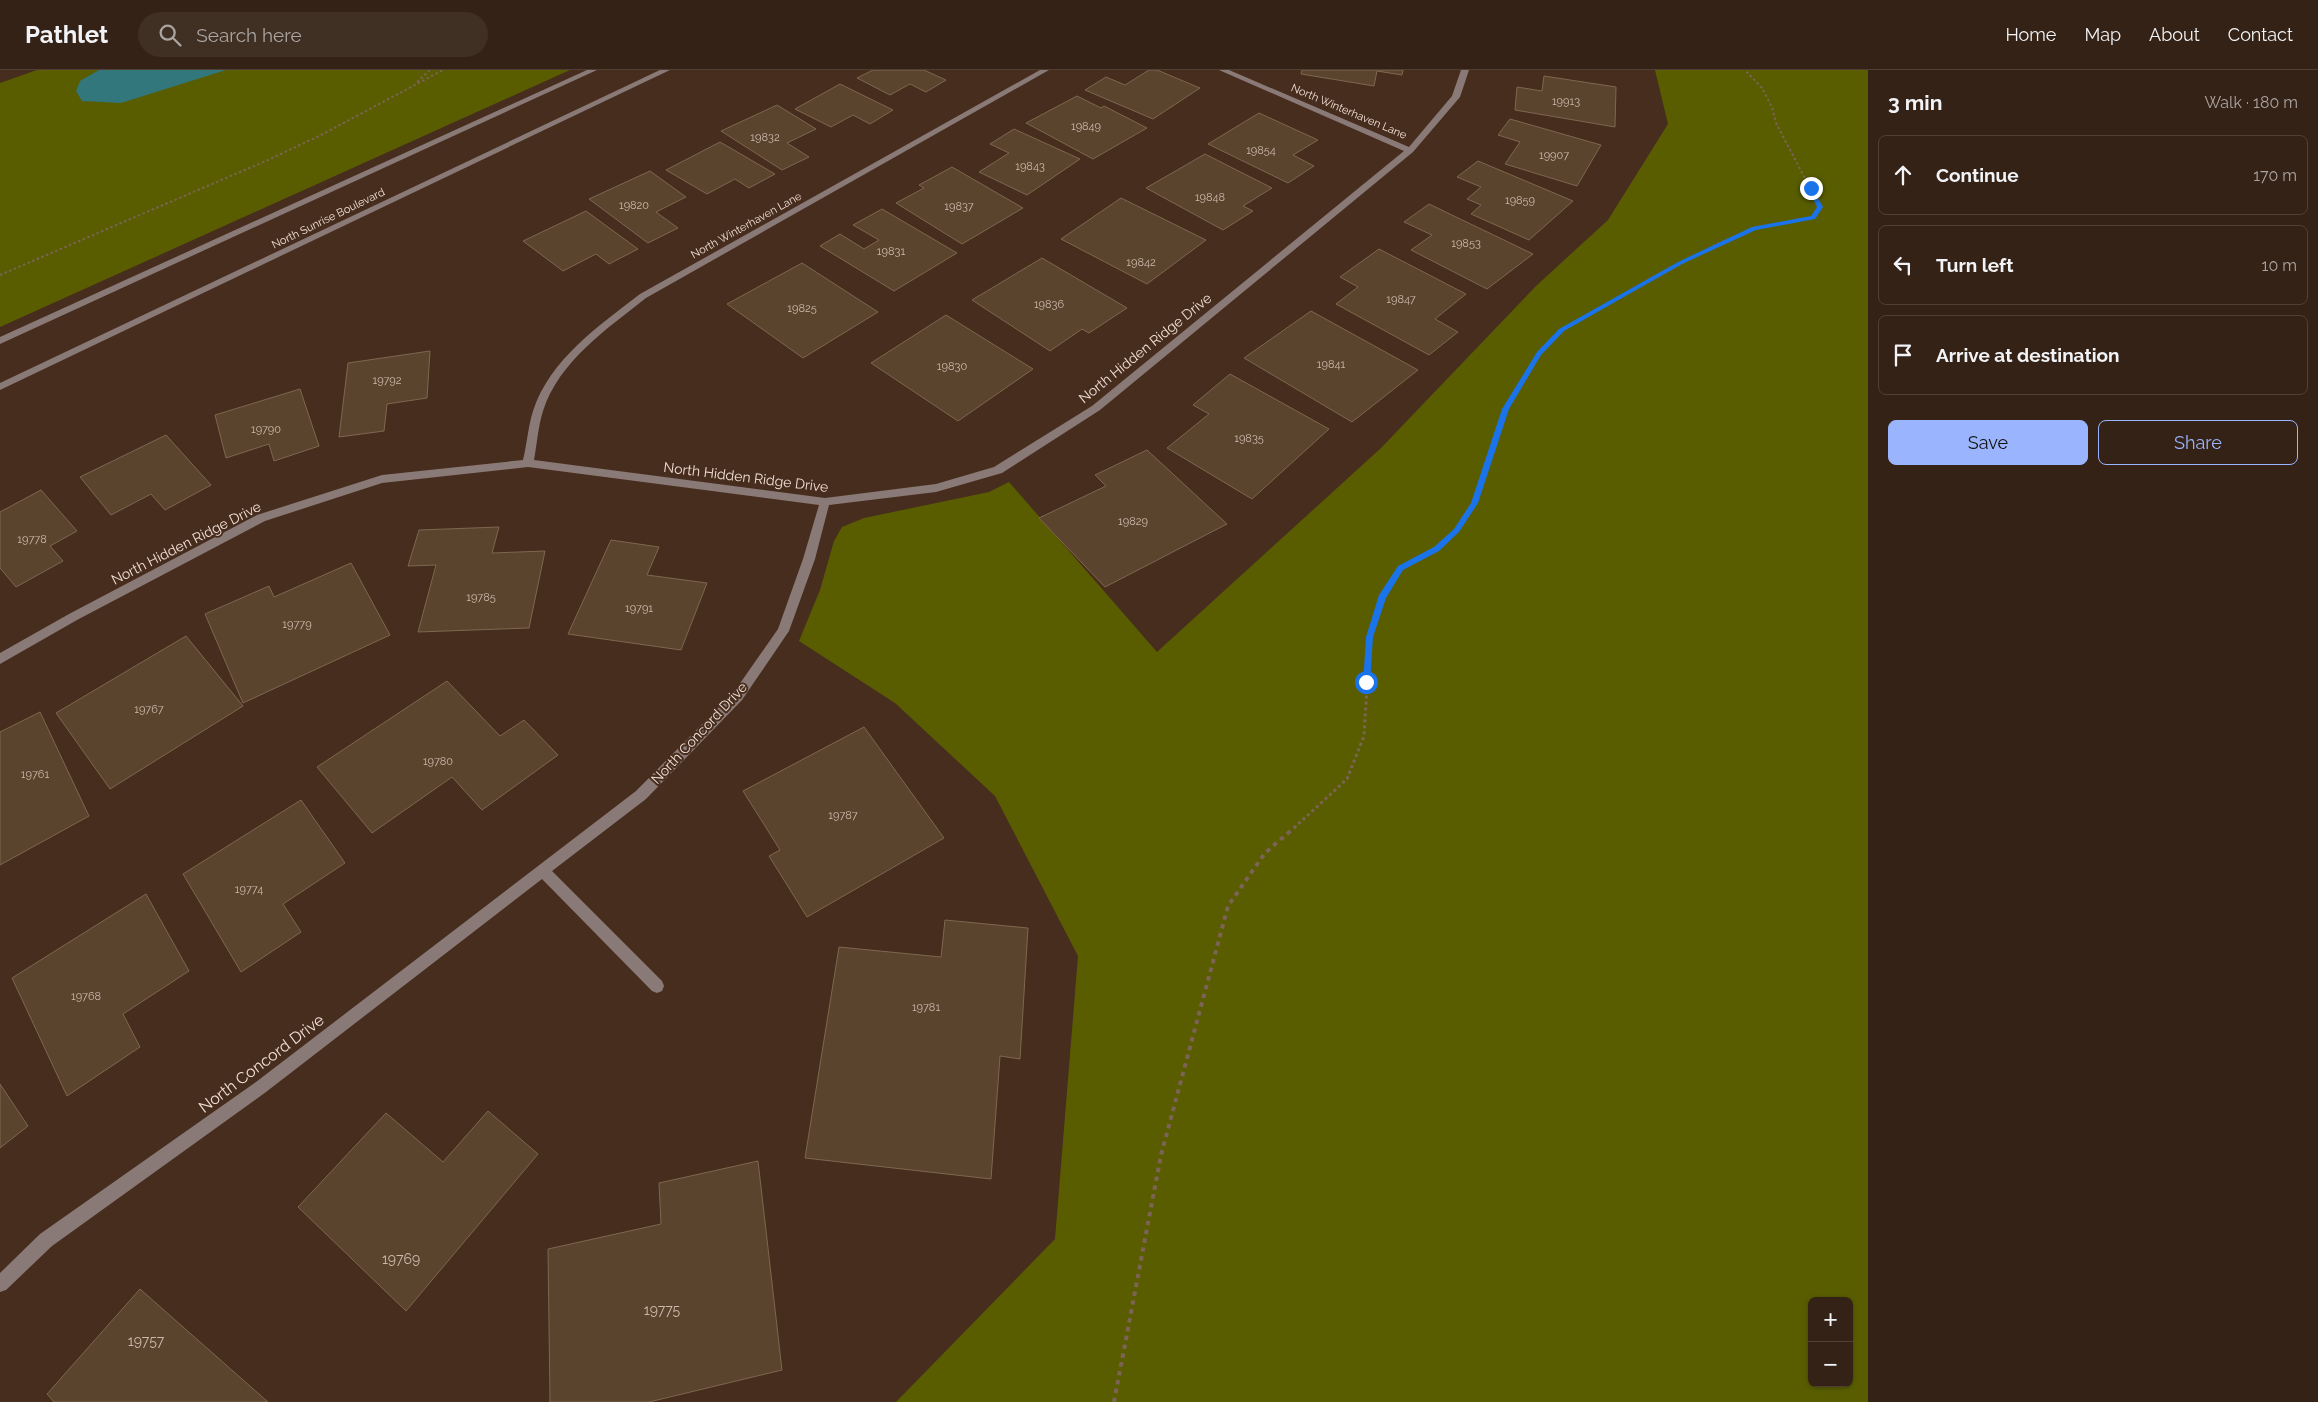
<!DOCTYPE html>
<html lang="en">
<head>
<meta charset="utf-8">
<style>
	:root { --surface:#352216; --page:#402f23; --text:#f1f3f6; --muted:#aaa4a1; --line:#4f3f35; --accent:#9ab5fd }
	body { margin:0; font-family:Raleway,sans-serif; background:var(--page); color:var(--text) }
	.controls { position:absolute; right:15px; bottom:15px; display:grid; overflow:hidden; border-radius:8px; box-shadow:0 1px 4px #0004 }
	.controls button { width:45px; height:45px; display:grid; place-items:center; padding:0; border:0; border-bottom:1px solid var(--line); background:var(--surface); color:var(--text); font:25px sans-serif }
	.stop { position:absolute; width:15px; height:15px; margin:-11px; border:4px solid #1a73e8; border-radius:50%; background:#fff }
	.stop.end { background:#1a73e8; border-color:#fff; box-shadow:0 1px 5px #0008 }
	.list { margin:0; padding:0; list-style:none }
	h2 { display:flex; justify-content:space-between; align-items:center; height:65px; margin:0; padding:0 20px; font-size:21px }
	h2 small { font-size:16px; font-weight:400; color:var(--muted) }
	.list li { display:grid; grid-template-columns:32px 1fr auto; gap:15px; align-items:center; box-sizing:border-box; height:80px; margin:0 10px 10px; padding:0 10px; border:1px solid var(--line); border-radius:8px }
	.list b { display:block; font-size:19px; white-space:nowrap }
	.list em { font-size:16px; font-style:normal; color:var(--muted) }
	.actions { display:flex; gap:10px; padding:15px 20px }
	.actions a { flex:1; padding:11px 0; border:1px solid var(--accent); border-radius:8px; text-align:center; font-size:18px; color:var(--accent) }
	.actions .main { background:var(--accent); color:#111 }
	.icon { flex:none; width:28px; height:28px; fill:none; stroke:currentColor; stroke-width:2; stroke-linecap:round; stroke-linejoin:round }
	.map { position:relative; flex:none; width:1868px; height:1332px; overflow:hidden }
	header { display:flex; align-items:center; gap:30px; box-sizing:border-box; height:70px; padding:0 25px; background:var(--surface); border-bottom:1px solid var(--line) }
	header strong { font-size:24px }
	nav { display:flex; gap:28px; margin-inline-start:auto; font-size:18px }
	.search { width:350px; height:45px; background:var(--page); display:flex; align-items:center; gap:12px; box-sizing:border-box; padding:0 18px; border-radius:28px; color:var(--muted); font-size:19px }
	main { display:flex }
	aside { flex:1; background:var(--surface) }
	.map>svg:first-child { display:block }
</style>
</head>
<body>
<header>
<strong>Pathlet</strong>
<div class="search"><svg class="icon" aria-label="search" viewBox="0 0 24 24"><circle cx="10" cy="10" r="6"/><path d="M15 15l6 6"/></svg>Search here</div>
<nav><a>Home</a><a>Map</a><a>About</a><a>Contact</a></nav>
</header>
<main>
<div class="map">
<svg width="1868" height="1332" viewBox="0 0 1868 1332">
	<rect width="100%" height="100%" fill="#472d1e"/>
	<g fill="#595d00" fill-rule="evenodd">
		<polygon points="37,0 570,0 0,257 0,13"/>
		<path d="M1655 0H1868V1332H896L1055 1169 1078 886 995 726 895 633 799 571 820 520 834 471 842 457 864 448 989 422 1009 412 1157 582 1381 378 1536 216 1608 150 1668 54ZM1812 1231H1849V1313H1812Z"/>
	</g>
	<polygon fill="#31777b" points="99,0 226,0 121,33 82,31 76,21 80,11"/>
	<g fill="#5b442e" stroke="#7f664f">
		<polygon points="873,0 924,0 946,10 926,22 910,14 890,25 857,8"/>
		<polygon points="1149,0 1157,0 1200,18 1153,49 1085,20 1106,7 1125,15"/>
		<polygon points="1302,0 1403,0 1402,5 1377,1 1374,16 1301,4"/>
		<polygon points="1544,6 1616,17 1615,57 1515,40 1517,17 1542,21"/>
		<polygon points="840,14 893,40 870,54 853,45 831,57 795,39"/>
		<polygon points="1077,26 1101,38 1104,36 1147,58 1093,89 1026,53"/>
		<polygon points="777,35 816,59 787,73 809,87 782,100 721,61"/>
		<polygon points="1259,43 1318,70 1293,85 1314,96 1288,113 1208,74"/>
		<polygon points="1510,49 1601,75 1577,116 1505,94 1520,72 1498,65"/>
		<polygon points="1014,59 1080,89 1027,125 979,102 1009,83 990,74"/>
		<polygon points="720,72 775,104 749,118 735,109 707,124 666,100"/>
		<polygon points="1205,84 1272,118 1243,136 1253,141 1223,160 1146,118"/>
		<polygon points="1478,91 1573,131 1529,170 1471,144 1481,135 1467,129 1481,117 1457,107"/>
		<polygon points="952,97 1023,138 962,174 896,133 924,118 919,115"/>
		<polygon points="650,101 686,127 656,142 678,158 648,173 589,129"/>
		<polygon points="1121,128 1206,170 1147,214 1061,169"/>
		<polygon points="1429,134 1533,184 1487,219 1411,180 1432,165 1404,152"/>
		<polygon points="882,139 957,183 894,221 820,176 840,164 864,179 879,170 853,155"/>
		<polygon points="586,141 638,179 609,194 596,184 563,201 523,171"/>
		<polygon points="1379,179 1466,224 1435,249 1458,262 1429,285 1336,234 1358,217 1340,207"/>
		<polygon points="1042,188 1127,238 1089,263 1082,259 1050,281 972,230"/>
		<polygon points="802,193 878,242 803,288 727,234"/>
		<polygon points="1311,241 1418,300 1352,352 1244,288"/>
		<polygon points="946,245 1033,299 958,351 871,293"/>
		<polygon points="430,281 427,328 387,334 384,361 339,367 348,293"/>
		<polygon points="1230,304 1329,359 1252,429 1167,378 1209,344 1193,335"/>
		<polygon points="300,319 319,376 274,391 269,374 226,388 215,345"/>
		<polygon points="166,365 211,415 165,440 151,424 111,445 80,407"/>
		<polygon points="1147,380 1227,454 1105,517 1039,448 1106,416 1095,405"/>
		<polygon points="41,420 77,461 50,476 63,491 16,517 0,498 0,442"/>
		<polygon points="499,457 492,483 545,481 529,558 418,562 436,495 408,496 419,460"/>
		<polygon points="611,470 659,477 647,505 707,513 681,580 568,564"/>
		<polygon points="351,493 390,565 243,633 205,544 269,516 274,527"/>
		<polygon points="186,566 243,636 110,719 56,643"/>
		<polygon points="447,611 500,666 524,650 558,685 482,740 452,707 372,763 317,697"/>
		<polygon points="40,642 89,746 0,795 0,662"/>
		<polygon points="864,657 944,768 807,847 769,786 780,780 743,721"/>
		<polygon points="301,730 345,793 283,834 301,862 241,902 183,804"/>
		<polygon points="146,824 189,901 123,944 140,977 67,1026 12,908"/>
		<polygon points="945,850 1028,858 1020,989 1000,986 991,1109 805,1088 839,877 941,887"/>
		<polygon points="0,1014 28,1056 0,1078"/>
		<polygon points="488,1041 538,1084 406,1241 298,1137 386,1043 443,1092"/>
		<polygon points="758,1091 782,1300 649,1332 550,1332 548,1179 661,1154 659,1113"/>
		<polygon points="140,1219 268,1332 54,1332 47,1324"/>
	</g>
	<g fill="none" stroke-linecap="round" stroke-linejoin="round">
		<g stroke="#7b6356" stroke-width="2" stroke-dasharray="2.5 2.5" stroke-linecap="butt">
			<polyline points="417,12 430,0"/>
			<polyline points="0,205 268,90 321,65 443,0"/>
			<polyline points="1514,326 1539,284 1561,260 1717,174 1754,158 1813,147 1820,137 1776,53 1772,37 1762,18 1745,0"/>
		</g>
		<polyline stroke="#7b6356" stroke-width="3" stroke-dasharray="3 3" stroke-linecap="butt" points="1294,758 1347,709 1364,666 1370,567 1382,527 1401,498 1436,479 1456,461 1475,433 1506,339 1515,325"/>
		<polyline stroke="#7b6356" stroke-width="4" stroke-dasharray="4.5 4.5" stroke-linecap="butt" points="1114,1332 1161,1085 1228,836 1265,783 1295,757"/>
		<g fill="#8a7a77" fill-rule="evenodd">
			<polygon points="587,0 597,0 0,274 0,267"/>
			<polygon points="660,0 670,0 0,320 0,313"/>
			<path d="M1040 0H1049L646 228C607 259 559 291 543 341 538 357 537 374 534 390L825 428 936 414 994 397 1092 336 1404 81 1219 0H1229L1409 77 1452 26 1461 0H1469L1460 27 1413 82 1100 340 1002 403 936 422 829 435 815 489 789 561 742 630 646 729 552 801 662 911 664 916 662 921 657 923 652 921 542 809 266 1022 52 1176 6 1220 0 1222V1203L40 1164 256 1012 636 721 734 622 778 559 803 489 819 435 528 397 382 413 265 451 77 550 0 594V583L69 544 257 445 382 405 523 390C527 374 528 357 533 341 550 289 599 256 640 224Z"/>
		</g>
	</g>
	<polygon fill="#1a73e8" points="1811,116 1823,137 1815,149 1756,160 1682,194 1564,261 1541,285 1509,339 1478,433 1459,462 1439,481 1403,500 1386,528 1373,567 1370,612 1369,614 1363,614 1366,567 1379,525 1398,496 1434,477 1454,459 1471,433 1502,339 1537,282 1559,259 1678,192 1752,157 1811,146 1817,137 1808,118"/>
	<g text-anchor="middle" stroke-width="4" stroke-linejoin="round" paint-order="stroke">
		<g font-size="11" fill="#ccb8ac">
			<text x="1566" y="35">19913</text>
			<text x="1086" y="60">19849</text>
			<text x="765" y="71">19832</text>
			<text x="1261" y="84">19854</text>
			<text x="1554" y="89">19907</text>
			<text x="1030" y="100">19843</text>
			<text x="1210" y="131">19848</text>
			<text x="1520" y="134">19859</text>
			<text x="634" y="139">19820</text>
			<text x="959" y="140">19837</text>
			<text x="1466" y="177">19853</text>
			<text x="891" y="185">19831</text>
			<text x="1141" y="196">19842</text>
			<text x="1401" y="233">19847</text>
			<text x="1049" y="238">19836</text>
			<text x="802" y="242">19825</text>
			<text x="1331" y="298">19841</text>
			<text x="952" y="300">19830</text>
			<text x="387" y="314">19792</text>
			<text x="266" y="363">19790</text>
			<text x="1249" y="372">19835</text>
			<text x="1133" y="455">19829</text>
			<text x="32" y="473">19778</text>
			<text x="481" y="531">19785</text>
			<text x="639" y="542">19791</text>
			<text x="297" y="558">19779</text>
			<text x="149" y="643">19767</text>
			<text x="438" y="695">19780</text>
			<text x="35" y="708">19761</text>
			<text x="843" y="749">19787</text>
			<text x="249" y="823">19774</text>
			<text x="86" y="930">19768</text>
			<text x="926" y="941">19781</text>
		</g>
		<g font-size="11" fill="#f1dfd6" stroke="#472d1e">
			<text transform="translate(1349 41) rotate(23)" y="4">North Winterhaven Lane</text>
			<text transform="translate(328 148) rotate(-26)" y="4">North Sunrise Boulevard</text>
			<text transform="translate(746 155) rotate(-29)" y="4">North Winterhaven Lane</text>
		</g>
		<g font-size="14" fill="#f1dfd6" stroke="#472d1e">
			<text transform="translate(1145 278) rotate(-39)" y="5">North Hidden Ridge Drive</text>
			<text transform="translate(746 407) rotate(7)" y="5">North Hidden Ridge Drive</text>
			<text transform="translate(186 473) rotate(-27)" y="5">North Hidden Ridge Drive</text>
			<text transform="translate(699 663) rotate(-47)" y="5">North Concord Drive</text>
		</g>
		<g font-size="14" fill="#ccb8ac">
			<text x="401" y="1194">19769</text>
			<text x="662" y="1245">19775</text>
			<text x="146" y="1276">19757</text>
		</g>
		<g font-size="16" fill="#f1dfd6" stroke="#472d1e">
			<text transform="translate(261 993) rotate(-37)" y="6">North Concord Drive</text>
		</g>
	</g>
</svg>
<div class="controls">
<button>+</button>
<button>−</button>
</div>
<div class="stop" style="left:1366px;top:612px"></div>
<div class="stop end" style="left:1811px;top:118px"></div>
</div>
<aside>
<h2>3 min<small>Walk · 180 m</small></h2>
<ul class="list">
<li><svg class="icon" aria-label="ahead" viewBox="0 0 24 24"><path d="M12 20V5M6 11l6-6 6 6"/></svg><div><b>Continue</b></div><em>170 m</em></li>
<li><svg class="icon" aria-label="left" viewBox="0 0 24 24"><path d="M17 20v-9H6M10 6l-5 5 5 5"/></svg><div><b>Turn left</b></div><em>10 m</em></li>
<li><svg class="icon" aria-label="arrive" viewBox="0 0 24 24"><path d="M6 21V4h12l-3 4 3 4H6"/></svg><div><b>Arrive at destination</b></div></li>
</ul>
<div class="actions"><a class="main">Save</a><a>Share</a></div>
</aside>
</main>
</body>
</html>
